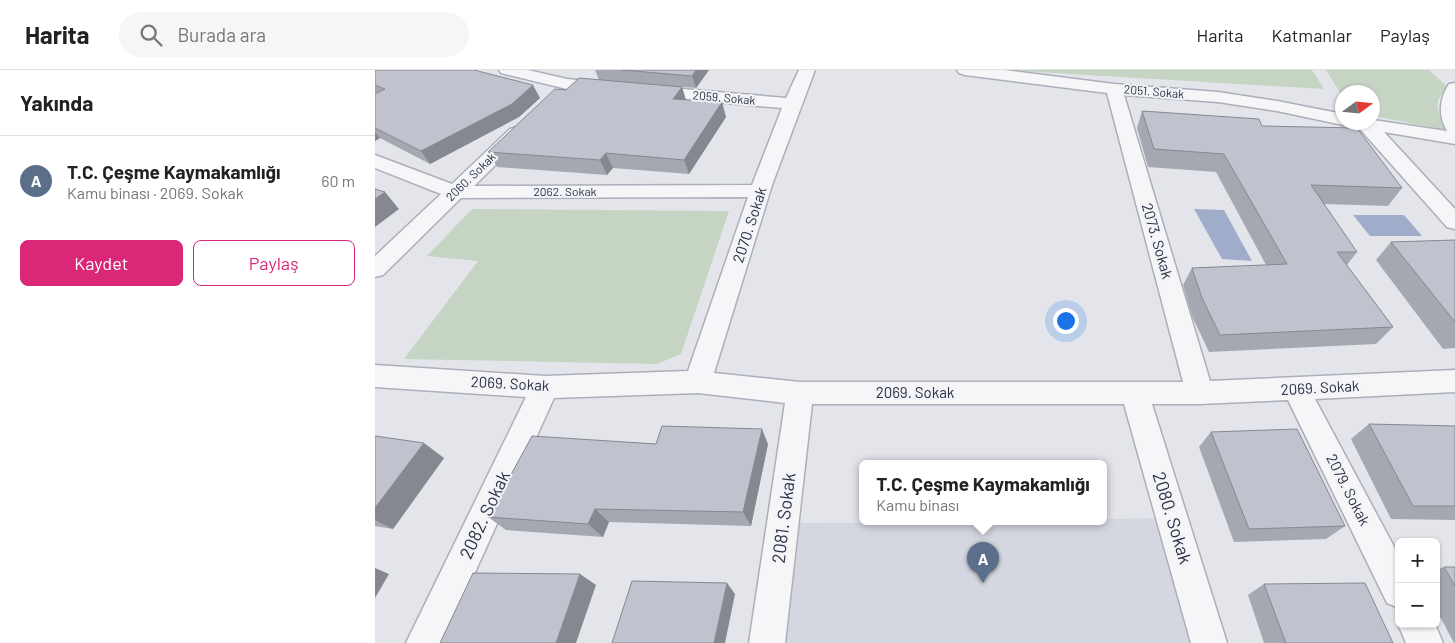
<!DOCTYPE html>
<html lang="tr">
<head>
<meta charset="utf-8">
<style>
	:root { --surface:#fff; --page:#f6f6f6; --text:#222; --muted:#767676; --line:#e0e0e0; --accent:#db2777 }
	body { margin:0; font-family:Barlow,sans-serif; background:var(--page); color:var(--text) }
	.controls { position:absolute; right:15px; bottom:15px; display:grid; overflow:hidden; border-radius:8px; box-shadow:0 1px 4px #0004 }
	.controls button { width:45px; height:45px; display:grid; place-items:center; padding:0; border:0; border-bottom:1px solid var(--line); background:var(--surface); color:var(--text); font:25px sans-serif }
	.compass { position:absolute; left:960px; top:15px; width:45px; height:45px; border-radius:50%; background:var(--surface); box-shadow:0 1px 4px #0004; rotate:75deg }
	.you { position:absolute; left:690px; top:250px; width:18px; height:18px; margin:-12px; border:4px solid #fff; border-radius:50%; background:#1a73e8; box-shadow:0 0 0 8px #1a73e833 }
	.badge { display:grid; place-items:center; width:32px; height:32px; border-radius:50%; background:var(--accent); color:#fff; font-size:16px; font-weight:700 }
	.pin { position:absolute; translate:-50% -41px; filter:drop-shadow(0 1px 2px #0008) }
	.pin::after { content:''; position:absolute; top:26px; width:18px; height:15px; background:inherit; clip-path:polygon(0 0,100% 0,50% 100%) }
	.popup { position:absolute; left:484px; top:390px; width:248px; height:65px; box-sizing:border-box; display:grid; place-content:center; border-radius:8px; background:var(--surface); filter:drop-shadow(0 1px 4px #0005); font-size:16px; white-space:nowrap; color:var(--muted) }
	.popup b { font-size:19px; color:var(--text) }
	.popup::after { content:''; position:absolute; left:50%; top:100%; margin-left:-10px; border:10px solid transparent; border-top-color:var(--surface) }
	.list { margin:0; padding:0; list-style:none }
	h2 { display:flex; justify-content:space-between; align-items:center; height:65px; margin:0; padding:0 20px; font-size:21px }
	h2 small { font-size:16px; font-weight:400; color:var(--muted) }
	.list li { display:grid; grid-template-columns:32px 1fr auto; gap:15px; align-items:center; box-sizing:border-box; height:90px; padding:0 20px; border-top:1px solid var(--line) }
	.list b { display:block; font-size:19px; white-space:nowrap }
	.list p { margin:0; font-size:16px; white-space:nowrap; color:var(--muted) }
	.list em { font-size:16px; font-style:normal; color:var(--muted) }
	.actions { display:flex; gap:10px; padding:15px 20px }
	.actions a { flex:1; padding:11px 0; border:1px solid var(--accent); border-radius:8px; text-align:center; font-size:18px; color:var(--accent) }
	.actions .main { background:var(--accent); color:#fff }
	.icon { flex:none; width:28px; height:28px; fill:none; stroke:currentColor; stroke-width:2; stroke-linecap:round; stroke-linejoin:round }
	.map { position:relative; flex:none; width:1080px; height:573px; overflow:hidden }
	header { display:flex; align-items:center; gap:30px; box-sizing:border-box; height:70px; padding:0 25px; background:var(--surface); border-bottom:1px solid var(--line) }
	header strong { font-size:24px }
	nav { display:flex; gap:28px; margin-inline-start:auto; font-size:18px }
	.search { width:350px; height:45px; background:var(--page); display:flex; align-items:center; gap:12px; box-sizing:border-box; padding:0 18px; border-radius:28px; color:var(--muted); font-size:19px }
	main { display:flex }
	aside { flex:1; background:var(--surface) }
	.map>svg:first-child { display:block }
</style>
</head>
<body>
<header>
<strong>Harita</strong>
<div class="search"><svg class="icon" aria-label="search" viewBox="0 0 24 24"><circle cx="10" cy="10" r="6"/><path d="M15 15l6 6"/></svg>Burada ara</div>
<nav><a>Harita</a><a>Katmanlar</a><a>Paylaş</a></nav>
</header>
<main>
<aside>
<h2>Yakında<small></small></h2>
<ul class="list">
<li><span class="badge" style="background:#5c6f8a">A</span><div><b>T.C. Çeşme Kaymakamlığı</b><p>Kamu binası · 2069. Sokak</p></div><em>60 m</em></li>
</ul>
<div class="actions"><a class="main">Kaydet</a><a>Paylaş</a></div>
</aside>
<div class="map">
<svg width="1080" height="573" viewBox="0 0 1080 573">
	<rect width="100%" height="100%" fill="#e3e5eb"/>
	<polygon fill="#d5d7e0" points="797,448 834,573 392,573 408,453 728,452 728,449"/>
	<g fill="#c6d4c4">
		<polygon points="630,0 937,0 949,19"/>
		<path d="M951 0H1054L1075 19C1054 28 1064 46 1072 60L998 46V22H968L967 26Z"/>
		<polygon points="97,139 354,141 306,284 282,294 29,289 103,191 52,186"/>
	</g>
	<g fill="#9fadca">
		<polygon points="819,139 849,140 877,191 847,189"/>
		<polygon points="978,145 1029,145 1047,166 995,166"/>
	</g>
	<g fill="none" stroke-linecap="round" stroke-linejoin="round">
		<defs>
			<g id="minor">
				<polygon points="124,0 153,0 192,9 232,13 238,14 240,18 238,22 232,23 192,19 126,3"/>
				<polygon points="424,0 440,0 397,115 339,303 425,312 808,312 732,23 590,5 584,3 582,0 629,0 739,14 843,22 902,31 968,44 968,52 975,52 974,54 968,55 902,41 843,32 749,25 835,311 1080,300 1080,322 940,329 1024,486 1024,538 1012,533 913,330 825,334 777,334 852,573 816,573 749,334 437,334 410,573 374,573 410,333 323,323 179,328 68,573 31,573 151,327 0,317 0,295 170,306 313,301 373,127 86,128 8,205 0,207 0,186 66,124 0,98 0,85 77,114 135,59 142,57 149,59 151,63 149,67 99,116 377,115 407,38 273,26 267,25 265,21 267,17 273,16 411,28"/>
				<path d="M1080 13V74L1009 62 1080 139V159L1072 157 985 59 978 57 975 53 998 52V50L1072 61C1063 46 1064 29 1074 14Z"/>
				<polygon points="1024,553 1024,554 1060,554 1068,573 1031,573 1023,554"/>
			</g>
		</defs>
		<use href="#minor" stroke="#acafb9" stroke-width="3"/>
		<use href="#minor" fill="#f6f6f9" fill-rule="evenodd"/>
	</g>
	<g fill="#a5a8b1">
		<polygon points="0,0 165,28 144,47 55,94 5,68 0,71"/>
		<polygon points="220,0 334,0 321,18 307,17 311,30 351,47 314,104 238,98 232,105 122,97 113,82 191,20 224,10"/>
		<polygon points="767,41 887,56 1027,118 1013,136 949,134 982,182 972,195 1018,257 1001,274 834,282 817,246 808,215 817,198 891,195 841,102 773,97 762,58"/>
		<polygon points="1080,170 1080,278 1068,279 1001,190 1016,172"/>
		<polygon points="994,354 1080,356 1080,450 1016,449 976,369"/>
		<polygon points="836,362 970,456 951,469 859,472 824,377"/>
		<polygon points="0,366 69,388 18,459 0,456"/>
		<polygon points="393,374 376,456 234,452 228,467 131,460 113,447"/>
		<polygon points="1069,497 1080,497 1080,573 1079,573 1061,539 1061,500"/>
		<polygon points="889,514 1018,573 889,573 873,525"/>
	</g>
	<g fill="#868890">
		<polygon points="321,0 334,0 321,18 317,6"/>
		<polygon points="158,15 165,28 144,47 55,94 46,81"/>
		<polygon points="307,17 311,31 298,29"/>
		<polygon points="347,32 351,47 314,104 309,90"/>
		<polygon points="0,62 5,68 0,71"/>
		<polygon points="231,83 238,98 232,105 225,90"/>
		<polygon points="10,122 24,139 0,157 0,129"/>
		<polygon points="387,359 393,374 376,456 368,442"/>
		<polygon points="49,373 69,388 18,459 0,450 0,438"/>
		<polygon points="220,439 234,452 228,467 213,454"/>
		<polygon points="0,498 14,504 0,528"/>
		<polygon points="205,504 221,515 201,573 181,573"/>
		<polygon points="352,513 360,524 350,573 339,573"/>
	</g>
	<g fill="#c0c3ce" stroke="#868890">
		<polygon points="0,0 99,0 158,15 137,34 46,81 0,58 0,24 10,19 0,15"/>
		<polygon points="247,0 321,0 317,6"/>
		<polygon points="204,8 307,17 298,29 347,32 309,90 231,83 225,90 113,82 180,19 191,20"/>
		<polygon points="767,41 884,49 887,56 982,58 1027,118 936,115 982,182 962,182 1018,257 845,265 827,228 817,198 912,194 849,84 779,79"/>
		<polygon points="0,119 10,122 0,129"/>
		<polygon points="1080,170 1080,252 1016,172"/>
		<polygon points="994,354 1080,356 1080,436 1038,436"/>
		<polygon points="287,356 387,359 368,442 220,439 213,454 113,447 157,366 281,374"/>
		<polygon points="922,359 970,456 874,459 836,362"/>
		<polygon points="0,366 49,373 0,438"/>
		<polygon points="1069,497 1080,497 1080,516"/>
		<polygon points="98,503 205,504 181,573 65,573"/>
		<polygon points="257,511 352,513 339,573 237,573"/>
		<polygon points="990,513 1018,573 911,573 889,514"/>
	</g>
	<g text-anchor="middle" stroke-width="4" stroke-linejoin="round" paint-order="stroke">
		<g font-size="12" fill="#2b3043" stroke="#f3f4f8">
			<text transform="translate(779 22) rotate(5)" y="4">2051. Sokak</text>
			<text transform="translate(349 28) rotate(5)" y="4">2059. Sokak</text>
			<text transform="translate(96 107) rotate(-44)" y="4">2060. Sokak</text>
			<text x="190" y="126">2062. Sokak</text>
		</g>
		<g font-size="15" fill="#2b3043" stroke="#f3f4f8">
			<text transform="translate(375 155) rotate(-72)" y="5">2070. Sokak</text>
			<text transform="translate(782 171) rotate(74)" y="5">2073. Sokak</text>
			<text transform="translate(135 314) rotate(3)" y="5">2069. Sokak</text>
			<text transform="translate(945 318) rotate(-3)" y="5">2069. Sokak</text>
			<text x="540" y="328">2069. Sokak</text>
			<text transform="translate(973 420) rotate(63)" y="5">2079. Sokak</text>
		</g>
		<g font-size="18" fill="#2b3043" stroke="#f3f4f8">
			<text transform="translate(110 445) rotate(-65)" y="6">2082. Sokak</text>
			<text transform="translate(409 448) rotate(-83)" y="6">2081. Sokak</text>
			<text transform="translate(797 448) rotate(73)" y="6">2080. Sokak</text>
		</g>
	</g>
</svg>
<div class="controls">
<button>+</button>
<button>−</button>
</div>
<svg class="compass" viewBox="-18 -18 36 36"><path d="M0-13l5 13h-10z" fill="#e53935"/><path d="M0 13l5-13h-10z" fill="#767676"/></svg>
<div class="you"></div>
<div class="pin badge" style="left:608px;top:513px;background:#5c6f8a">A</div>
<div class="popup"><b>T.C. Çeşme Kaymakamlığı</b>Kamu binası</div>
</div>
</main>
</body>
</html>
